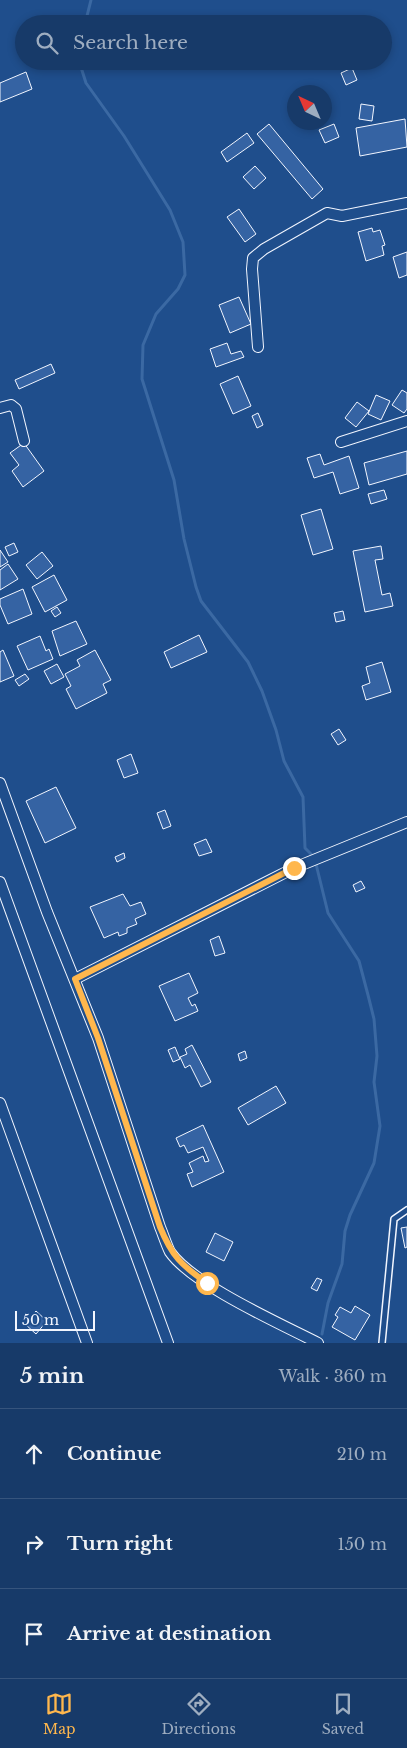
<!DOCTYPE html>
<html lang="en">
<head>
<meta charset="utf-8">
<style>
	:root { --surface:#173a69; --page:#244571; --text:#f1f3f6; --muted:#9eadc0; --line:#36547d; --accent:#ffb74d }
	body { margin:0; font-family:"Libre Baskerville",serif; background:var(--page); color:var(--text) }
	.compass { position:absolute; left:287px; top:85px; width:45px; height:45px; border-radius:50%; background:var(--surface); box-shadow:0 2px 8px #0003; rotate:316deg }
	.scale { position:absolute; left:15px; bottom:12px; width:80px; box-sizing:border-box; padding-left:5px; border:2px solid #f2f6ff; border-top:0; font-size:14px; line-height:18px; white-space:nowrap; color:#f2f6ff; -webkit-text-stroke:4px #1f4e8c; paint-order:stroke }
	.stop { position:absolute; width:15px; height:15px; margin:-11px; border:4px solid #ffb74d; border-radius:50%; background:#fff }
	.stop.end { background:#ffb74d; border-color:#fff; box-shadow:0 1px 5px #0008 }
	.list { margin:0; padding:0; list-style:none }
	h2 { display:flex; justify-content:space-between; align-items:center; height:65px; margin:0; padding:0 20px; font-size:21px }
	h2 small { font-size:16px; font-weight:400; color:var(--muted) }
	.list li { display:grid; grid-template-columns:32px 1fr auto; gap:15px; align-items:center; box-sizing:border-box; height:90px; padding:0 20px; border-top:1px solid var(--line) }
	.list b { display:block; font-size:19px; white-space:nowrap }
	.list em { font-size:16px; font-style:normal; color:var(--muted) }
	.icon { flex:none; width:28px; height:28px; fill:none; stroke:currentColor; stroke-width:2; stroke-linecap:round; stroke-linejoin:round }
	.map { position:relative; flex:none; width:407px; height:1343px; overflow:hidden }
	.search { position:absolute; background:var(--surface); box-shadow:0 2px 8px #0003; left:15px; right:15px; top:15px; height:55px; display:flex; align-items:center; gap:12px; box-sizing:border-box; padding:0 18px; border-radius:28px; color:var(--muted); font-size:19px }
	.sheet { height:335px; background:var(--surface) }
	nav { display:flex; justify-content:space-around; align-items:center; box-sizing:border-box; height:70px; border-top:1px solid var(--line); background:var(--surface); font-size:14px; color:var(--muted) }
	nav a { display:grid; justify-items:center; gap:2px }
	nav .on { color:var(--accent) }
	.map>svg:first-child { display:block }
</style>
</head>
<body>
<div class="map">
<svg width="407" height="1343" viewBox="0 0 407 1343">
	<rect width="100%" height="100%" fill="#1f4e8c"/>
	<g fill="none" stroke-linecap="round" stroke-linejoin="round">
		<g stroke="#3b69a3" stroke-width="3">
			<polyline points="85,24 91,0"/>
			<polyline points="79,61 86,83 124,136 170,210 183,242 185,275 178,289 156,314 143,345 142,379 174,480 184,539 196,587 201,601 248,662 262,691 276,730 284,761 303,797 305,848 311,854"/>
			<polyline points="316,864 328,913 359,961 368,995 374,1019 377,1056 374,1082 380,1126 374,1163 350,1215 345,1231 342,1264 328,1303 322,1334"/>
		</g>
	</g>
	<g fill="#3563a3" stroke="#f2f6ff">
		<polygon points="352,68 357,80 346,85 341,73"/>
		<polygon points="26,72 32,89 0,102 0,83"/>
		<polygon points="361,104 374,106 372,121 359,119"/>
		<polygon points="405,119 407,147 360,156 356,128"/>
		<polygon points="269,124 323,189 312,199 257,134"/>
		<polygon points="334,124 339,137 325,143 319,130"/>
		<polygon points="247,133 254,143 227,162 221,152"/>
		<polygon points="255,166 266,178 254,189 243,177"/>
		<polygon points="239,209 256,234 245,242 227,217"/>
		<polygon points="372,228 373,232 380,230 385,245 382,246 384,255 366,261 358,232"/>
		<polygon points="407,252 407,275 399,278 393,257"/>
		<polygon points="239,297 251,324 230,333 219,305"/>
		<polygon points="227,343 231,354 241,351 244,357 216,367 210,349"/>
		<polygon points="51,364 55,373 19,389 15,380"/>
		<polygon points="238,376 251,406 233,414 220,384"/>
		<polygon points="402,390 407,393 407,409 404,413 392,405"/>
		<polygon points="376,395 390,401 381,420 368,414"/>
		<polygon points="357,402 369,411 356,427 345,418"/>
		<polygon points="258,413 263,425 257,428 252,416"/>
		<polygon points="24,443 44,471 23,487 12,471 19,465 10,453"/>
		<polygon points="407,451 407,474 369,485 364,463"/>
		<polygon points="320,454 324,465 349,456 359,488 340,494 333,472 314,478 307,458"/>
		<polygon points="384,490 387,499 371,504 368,494"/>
		<polygon points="321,509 333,549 313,555 301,515"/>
		<polygon points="14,543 18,552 9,556 5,547"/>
		<polygon points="381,546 383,559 375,560 382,595 390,593 393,606 365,612 353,551"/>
		<polygon points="0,550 8,562 0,567"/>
		<polygon points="42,552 53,566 37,579 26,565"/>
		<polygon points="8,564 18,579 0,590 0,570"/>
		<polygon points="54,575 67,600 45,612 32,587"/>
		<polygon points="23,589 32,614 8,624 0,605 0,599"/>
		<polygon points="57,607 61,613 55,617 51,611"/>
		<polygon points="343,611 345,620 336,622 334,613"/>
		<polygon points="76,621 87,644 60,656 52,631"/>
		<polygon points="199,635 207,652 171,668 164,652"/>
		<polygon points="40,636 46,651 49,649 53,659 28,670 17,646"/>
		<polygon points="3,650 14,676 0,682 0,652"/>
		<polygon points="95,650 111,680 103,684 107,693 76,709 66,689 71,686 65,674 80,666 77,660"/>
		<polygon points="382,662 391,692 366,700 362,686 370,683 366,667"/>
		<polygon points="57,664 64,677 51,684 44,671"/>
		<polygon points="25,674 29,679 19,686 15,680"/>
		<polygon points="339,729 346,740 338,745 331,734"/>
		<polygon points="131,754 138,773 124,778 117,760"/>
		<polygon points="56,787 76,828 45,843 26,801"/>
		<polygon points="165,810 171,826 163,829 157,813"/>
		<polygon points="206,839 212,852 199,856 194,844"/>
		<polygon points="124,853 125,858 117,862 115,857"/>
		<polygon points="361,881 365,888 356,892 353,885"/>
		<polygon points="123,894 130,906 141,902 146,914 135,919 137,924 127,928 127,933 119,936 118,932 104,938 90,907"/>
		<polygon points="219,936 225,953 215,956 210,940"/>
		<polygon points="189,973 198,993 188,998 192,1006 195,1004 198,1011 175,1021 159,986"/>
		<polygon points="192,1045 211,1082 201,1087 190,1065 185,1068 180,1057 187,1054 185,1049"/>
		<polygon points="175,1047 180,1059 173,1062 168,1050"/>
		<polygon points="245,1051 247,1058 240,1061 238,1054"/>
		<polygon points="276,1086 286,1103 248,1125 238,1108"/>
		<polygon points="203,1125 224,1172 192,1187 187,1174 193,1172 189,1163 203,1156 205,1162 209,1161 203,1147 188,1153 184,1145 180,1147 176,1138"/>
		<polygon points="407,1227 407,1247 405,1248 401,1228"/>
		<polygon points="215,1233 233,1242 224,1261 206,1252"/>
		<polygon points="317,1278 322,1280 317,1291 311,1288"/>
		<polygon points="355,1306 370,1315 355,1340 332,1327 338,1317 335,1315 340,1307 351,1313"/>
		<polygon points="36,1311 47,1321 36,1334 25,1324"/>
	</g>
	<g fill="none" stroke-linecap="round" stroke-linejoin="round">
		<defs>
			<polyline id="service" points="382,1343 394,1219 407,1210"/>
			<g id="minor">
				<polyline points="258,347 252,269 253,258 264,249 327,213 342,216 407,203"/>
				<polyline points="0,408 11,405 16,409 24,441"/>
				<polyline points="341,442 407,421"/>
				<path d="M0 783 47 912 98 1038 160 1227C163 1234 166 1244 170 1252 193 1285 281 1324 318 1343"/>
				<polyline points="0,882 168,1343"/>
				<polyline points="75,979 294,868 407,822"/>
				<polyline points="0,1103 87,1343"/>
			</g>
		</defs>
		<use href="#service" stroke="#f2f6ff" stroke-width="8"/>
		<use href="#minor" stroke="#f2f6ff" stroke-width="12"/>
		<use href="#service" stroke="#1f4e8c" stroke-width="5"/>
		<use href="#minor" stroke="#1f4e8c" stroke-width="10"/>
	</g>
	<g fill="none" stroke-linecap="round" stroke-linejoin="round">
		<path stroke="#ffb74d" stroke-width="6" d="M207 1283C181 1265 172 1256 160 1227L98 1038 75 979 294 868"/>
	</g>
</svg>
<svg class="compass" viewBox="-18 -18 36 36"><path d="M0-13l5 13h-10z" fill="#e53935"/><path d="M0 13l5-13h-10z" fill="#9eadc0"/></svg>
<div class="scale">50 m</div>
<div class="stop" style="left:207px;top:1283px"></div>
<div class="stop end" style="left:294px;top:868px"></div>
<div class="search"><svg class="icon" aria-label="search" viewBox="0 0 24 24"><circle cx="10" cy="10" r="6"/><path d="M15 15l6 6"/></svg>Search here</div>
</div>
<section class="sheet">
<h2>5 min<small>Walk · 360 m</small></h2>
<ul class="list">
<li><svg class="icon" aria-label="ahead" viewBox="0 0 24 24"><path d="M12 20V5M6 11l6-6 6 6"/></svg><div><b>Continue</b></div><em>210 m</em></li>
<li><svg class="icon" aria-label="right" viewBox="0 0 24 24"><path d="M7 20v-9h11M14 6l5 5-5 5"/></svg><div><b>Turn right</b></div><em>150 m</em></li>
<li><svg class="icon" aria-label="arrive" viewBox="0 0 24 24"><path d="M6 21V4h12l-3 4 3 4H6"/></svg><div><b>Arrive at destination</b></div></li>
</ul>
</section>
<nav>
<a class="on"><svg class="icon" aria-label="map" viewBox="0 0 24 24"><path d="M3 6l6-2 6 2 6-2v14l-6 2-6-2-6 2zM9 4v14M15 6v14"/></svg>Map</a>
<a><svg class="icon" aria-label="directions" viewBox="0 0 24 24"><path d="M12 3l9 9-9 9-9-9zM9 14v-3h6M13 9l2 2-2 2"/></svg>Directions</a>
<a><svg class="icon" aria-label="saved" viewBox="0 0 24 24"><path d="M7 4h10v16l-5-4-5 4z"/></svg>Saved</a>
</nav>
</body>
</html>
